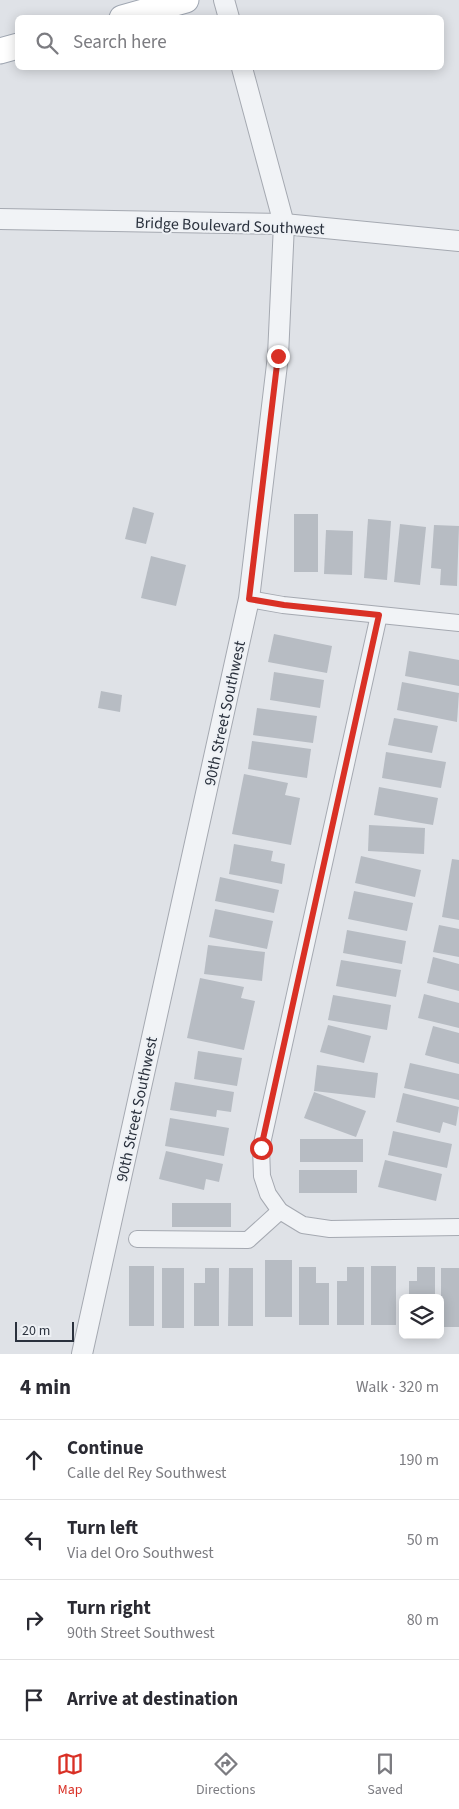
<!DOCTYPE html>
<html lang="en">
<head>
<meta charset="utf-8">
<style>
	:root { --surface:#fff; --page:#f7f7f7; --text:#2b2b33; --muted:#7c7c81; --line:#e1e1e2; --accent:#d93025 }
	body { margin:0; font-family:"Source Sans 3",sans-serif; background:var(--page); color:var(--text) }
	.controls { position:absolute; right:15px; bottom:15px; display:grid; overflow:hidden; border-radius:8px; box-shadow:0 2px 12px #0003 }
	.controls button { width:45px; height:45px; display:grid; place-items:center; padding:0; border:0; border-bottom:1px solid var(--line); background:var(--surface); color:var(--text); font:25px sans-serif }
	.scale { position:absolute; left:15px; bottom:12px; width:59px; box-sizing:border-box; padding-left:5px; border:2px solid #2a313d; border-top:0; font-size:14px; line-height:18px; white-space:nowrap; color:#2a313d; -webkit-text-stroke:4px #eef1f5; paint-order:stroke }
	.stop { position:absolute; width:15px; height:15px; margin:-11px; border:4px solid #d93025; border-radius:50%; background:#fff }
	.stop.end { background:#d93025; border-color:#fff; box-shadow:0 1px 5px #0008 }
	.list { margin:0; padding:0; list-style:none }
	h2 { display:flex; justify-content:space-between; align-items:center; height:65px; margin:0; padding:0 20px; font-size:21px }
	h2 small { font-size:16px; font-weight:400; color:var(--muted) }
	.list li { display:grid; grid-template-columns:32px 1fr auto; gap:15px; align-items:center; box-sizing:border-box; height:80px; padding:0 20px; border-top:1px solid var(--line) }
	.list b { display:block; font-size:19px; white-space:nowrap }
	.list p { margin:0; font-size:16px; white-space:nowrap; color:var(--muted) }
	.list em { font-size:16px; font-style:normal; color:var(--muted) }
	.icon { flex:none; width:28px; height:28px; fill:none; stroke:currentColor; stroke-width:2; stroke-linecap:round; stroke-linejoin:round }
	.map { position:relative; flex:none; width:459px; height:1354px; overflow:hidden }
	.search { position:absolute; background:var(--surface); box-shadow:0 2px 12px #0003; left:15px; right:15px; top:15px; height:55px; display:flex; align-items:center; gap:12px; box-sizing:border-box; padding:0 18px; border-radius:8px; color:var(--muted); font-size:19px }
	.sheet { height:385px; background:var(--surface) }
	nav { display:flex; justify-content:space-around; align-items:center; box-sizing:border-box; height:70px; border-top:1px solid var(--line); background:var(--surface); font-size:14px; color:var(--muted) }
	nav a { display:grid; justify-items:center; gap:2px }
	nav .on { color:var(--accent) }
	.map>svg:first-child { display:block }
</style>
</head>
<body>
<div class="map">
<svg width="459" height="1354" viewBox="0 0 459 1354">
	<rect width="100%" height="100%" fill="#dfe2e7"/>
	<g fill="#b7bcc3">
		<polygon points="133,507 154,513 146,544 125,539"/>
		<rect x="294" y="514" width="24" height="58"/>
		<polygon points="368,519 391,521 387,580 364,578"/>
		<polygon points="400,524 426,527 420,585 394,582"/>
		<polygon points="434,525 459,526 457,586 440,585 441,569 431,568"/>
		<polygon points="326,530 353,531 352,575 324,574"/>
		<polygon points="151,556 186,565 176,606 141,598"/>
		<polygon points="274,634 332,646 327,673 268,662"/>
		<polygon points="409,651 459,660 459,686 405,676"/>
		<polygon points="274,672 324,680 320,708 270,700"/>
		<polygon points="402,682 459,693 457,722 397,710"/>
		<polygon points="101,691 122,695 120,712 98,708"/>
		<polygon points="257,708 317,716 313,743 253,735"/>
		<polygon points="394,718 438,726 432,753 388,745"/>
		<polygon points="252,741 311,749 307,778 248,769"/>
		<polygon points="386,752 446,762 441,788 382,778"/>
		<polygon points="244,774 288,783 285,795 300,798 291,845 232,834"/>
		<polygon points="379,787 438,798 433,825 374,815"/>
		<polygon points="369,825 425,828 424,854 368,851"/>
		<polygon points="234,844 273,851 271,861 285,864 282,884 229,874"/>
		<polygon points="361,856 421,870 415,897 355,883"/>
		<polygon points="452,859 459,860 459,920 442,917"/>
		<polygon points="220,877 279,890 274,913 215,901"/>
		<polygon points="354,891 413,903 407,931 348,919"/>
		<polygon points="215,909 273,921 267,949 209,937"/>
		<polygon points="439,925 459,929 459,957 433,952"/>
		<polygon points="347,930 406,941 402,964 343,953"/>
		<polygon points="208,945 265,952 262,981 204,974"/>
		<polygon points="433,957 459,964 459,991 427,983"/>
		<polygon points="341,960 401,970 396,997 336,986"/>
		<polygon points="200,978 244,987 241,998 255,1001 244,1050 187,1038"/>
		<polygon points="424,994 459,1003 459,1028 418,1018"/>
		<polygon points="333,995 391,1005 387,1030 328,1020"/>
		<polygon points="328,1025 371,1036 364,1063 320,1052"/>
		<polygon points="433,1026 459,1033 459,1064 425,1055"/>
		<polygon points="198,1051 242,1058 237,1086 194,1079"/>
		<polygon points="410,1063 459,1074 459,1100 404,1088"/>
		<polygon points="317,1065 378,1073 375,1098 314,1091"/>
		<polygon points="175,1082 234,1092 231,1112 217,1110 216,1117 170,1110"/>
		<polygon points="314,1092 366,1111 356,1137 304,1118"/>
		<polygon points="403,1093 459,1107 456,1126 443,1122 440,1133 396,1122"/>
		<polygon points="170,1118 229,1128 224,1156 165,1146"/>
		<polygon points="393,1131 452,1144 447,1168 388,1155"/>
		<rect x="300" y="1139" width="63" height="23"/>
		<polygon points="166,1151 223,1164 219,1182 206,1179 204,1190 159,1179"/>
		<polygon points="385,1160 442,1174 436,1201 378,1187"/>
		<rect x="299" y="1170" width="58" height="23"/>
		<rect x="172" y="1203" width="59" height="24"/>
		<rect x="265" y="1260" width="27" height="57"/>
		<rect x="129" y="1266" width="25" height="60"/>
		<rect x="371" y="1266" width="25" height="59"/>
		<polygon points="299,1267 316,1267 316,1283 329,1283 329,1325 299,1325"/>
		<polygon points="347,1267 364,1267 364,1325 337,1325 337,1281 347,1281"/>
		<polygon points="417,1267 435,1267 435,1298 409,1298 409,1281 417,1281"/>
		<rect x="162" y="1268" width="22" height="60"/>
		<polygon points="205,1268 219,1268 219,1326 194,1326 194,1283 205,1283"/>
		<polygon points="229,1268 253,1268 253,1326 228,1326"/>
		<rect x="441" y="1268" width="18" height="59"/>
	</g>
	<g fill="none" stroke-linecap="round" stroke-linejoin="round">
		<defs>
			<g id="minor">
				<polyline points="249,599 283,605 459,623"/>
				<polyline points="379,615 261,1148 262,1176 268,1194 280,1211 303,1225 330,1229 459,1227"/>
				<polyline points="137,1239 248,1240 280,1211"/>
			</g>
			<g id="tertiary">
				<polyline points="224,0 229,18"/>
				<polyline points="0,219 284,224 459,241"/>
				<polyline points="82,1354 249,599 278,356 284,224 242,68"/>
			</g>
			<g id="primary">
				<polyline points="122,18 186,0"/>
				<polyline points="0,51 18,46"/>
			</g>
		</defs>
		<use href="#minor" stroke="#a5a9b1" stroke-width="18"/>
		<use href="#tertiary" stroke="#a5a9b1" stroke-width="22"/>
		<use href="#primary" stroke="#a0a7b2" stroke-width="27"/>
		<use href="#minor" stroke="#f1f3f6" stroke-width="16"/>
		<use href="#tertiary" stroke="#f1f3f6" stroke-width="20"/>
		<use href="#primary" stroke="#fff" stroke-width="25"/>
	</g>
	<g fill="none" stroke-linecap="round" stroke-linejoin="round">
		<polyline stroke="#d93025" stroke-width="6" points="261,1148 379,615 284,605 249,599 278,356"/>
	</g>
	<g text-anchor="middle" stroke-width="4" stroke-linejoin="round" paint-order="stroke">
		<g font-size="16" fill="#2a313d" stroke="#eef1f5">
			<text transform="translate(230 225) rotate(2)" y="6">Bridge Boulevard Southwest</text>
			<text transform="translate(224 713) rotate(-78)" y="6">90th Street Southwest</text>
			<text transform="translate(136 1109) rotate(-78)" y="6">90th Street Southwest</text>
		</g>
	</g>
</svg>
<div class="controls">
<button><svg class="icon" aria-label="layers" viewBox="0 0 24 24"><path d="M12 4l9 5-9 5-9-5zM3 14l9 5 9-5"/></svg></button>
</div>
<div class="scale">20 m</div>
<div class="stop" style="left:261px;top:1148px"></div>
<div class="stop end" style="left:278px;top:356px"></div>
<div class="search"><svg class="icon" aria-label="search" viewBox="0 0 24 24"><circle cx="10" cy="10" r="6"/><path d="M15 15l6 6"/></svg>Search here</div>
</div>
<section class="sheet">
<h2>4 min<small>Walk · 320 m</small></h2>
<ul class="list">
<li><svg class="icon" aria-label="ahead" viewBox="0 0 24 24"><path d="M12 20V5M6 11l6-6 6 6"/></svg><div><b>Continue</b><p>Calle del Rey Southwest</p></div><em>190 m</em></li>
<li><svg class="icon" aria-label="left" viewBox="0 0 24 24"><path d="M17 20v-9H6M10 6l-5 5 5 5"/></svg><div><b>Turn left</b><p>Via del Oro Southwest</p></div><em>50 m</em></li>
<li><svg class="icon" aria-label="right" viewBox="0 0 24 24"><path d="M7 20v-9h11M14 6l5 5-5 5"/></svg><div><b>Turn right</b><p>90th Street Southwest</p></div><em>80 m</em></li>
<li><svg class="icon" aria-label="arrive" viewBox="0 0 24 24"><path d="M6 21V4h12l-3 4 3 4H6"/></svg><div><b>Arrive at destination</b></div></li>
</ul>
</section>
<nav>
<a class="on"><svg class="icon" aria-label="map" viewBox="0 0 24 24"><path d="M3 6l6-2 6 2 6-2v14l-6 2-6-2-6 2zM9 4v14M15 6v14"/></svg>Map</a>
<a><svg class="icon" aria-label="directions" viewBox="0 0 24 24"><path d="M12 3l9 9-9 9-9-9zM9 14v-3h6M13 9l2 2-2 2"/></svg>Directions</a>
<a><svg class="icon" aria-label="saved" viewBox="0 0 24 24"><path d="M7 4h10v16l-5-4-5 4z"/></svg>Saved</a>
</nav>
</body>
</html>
